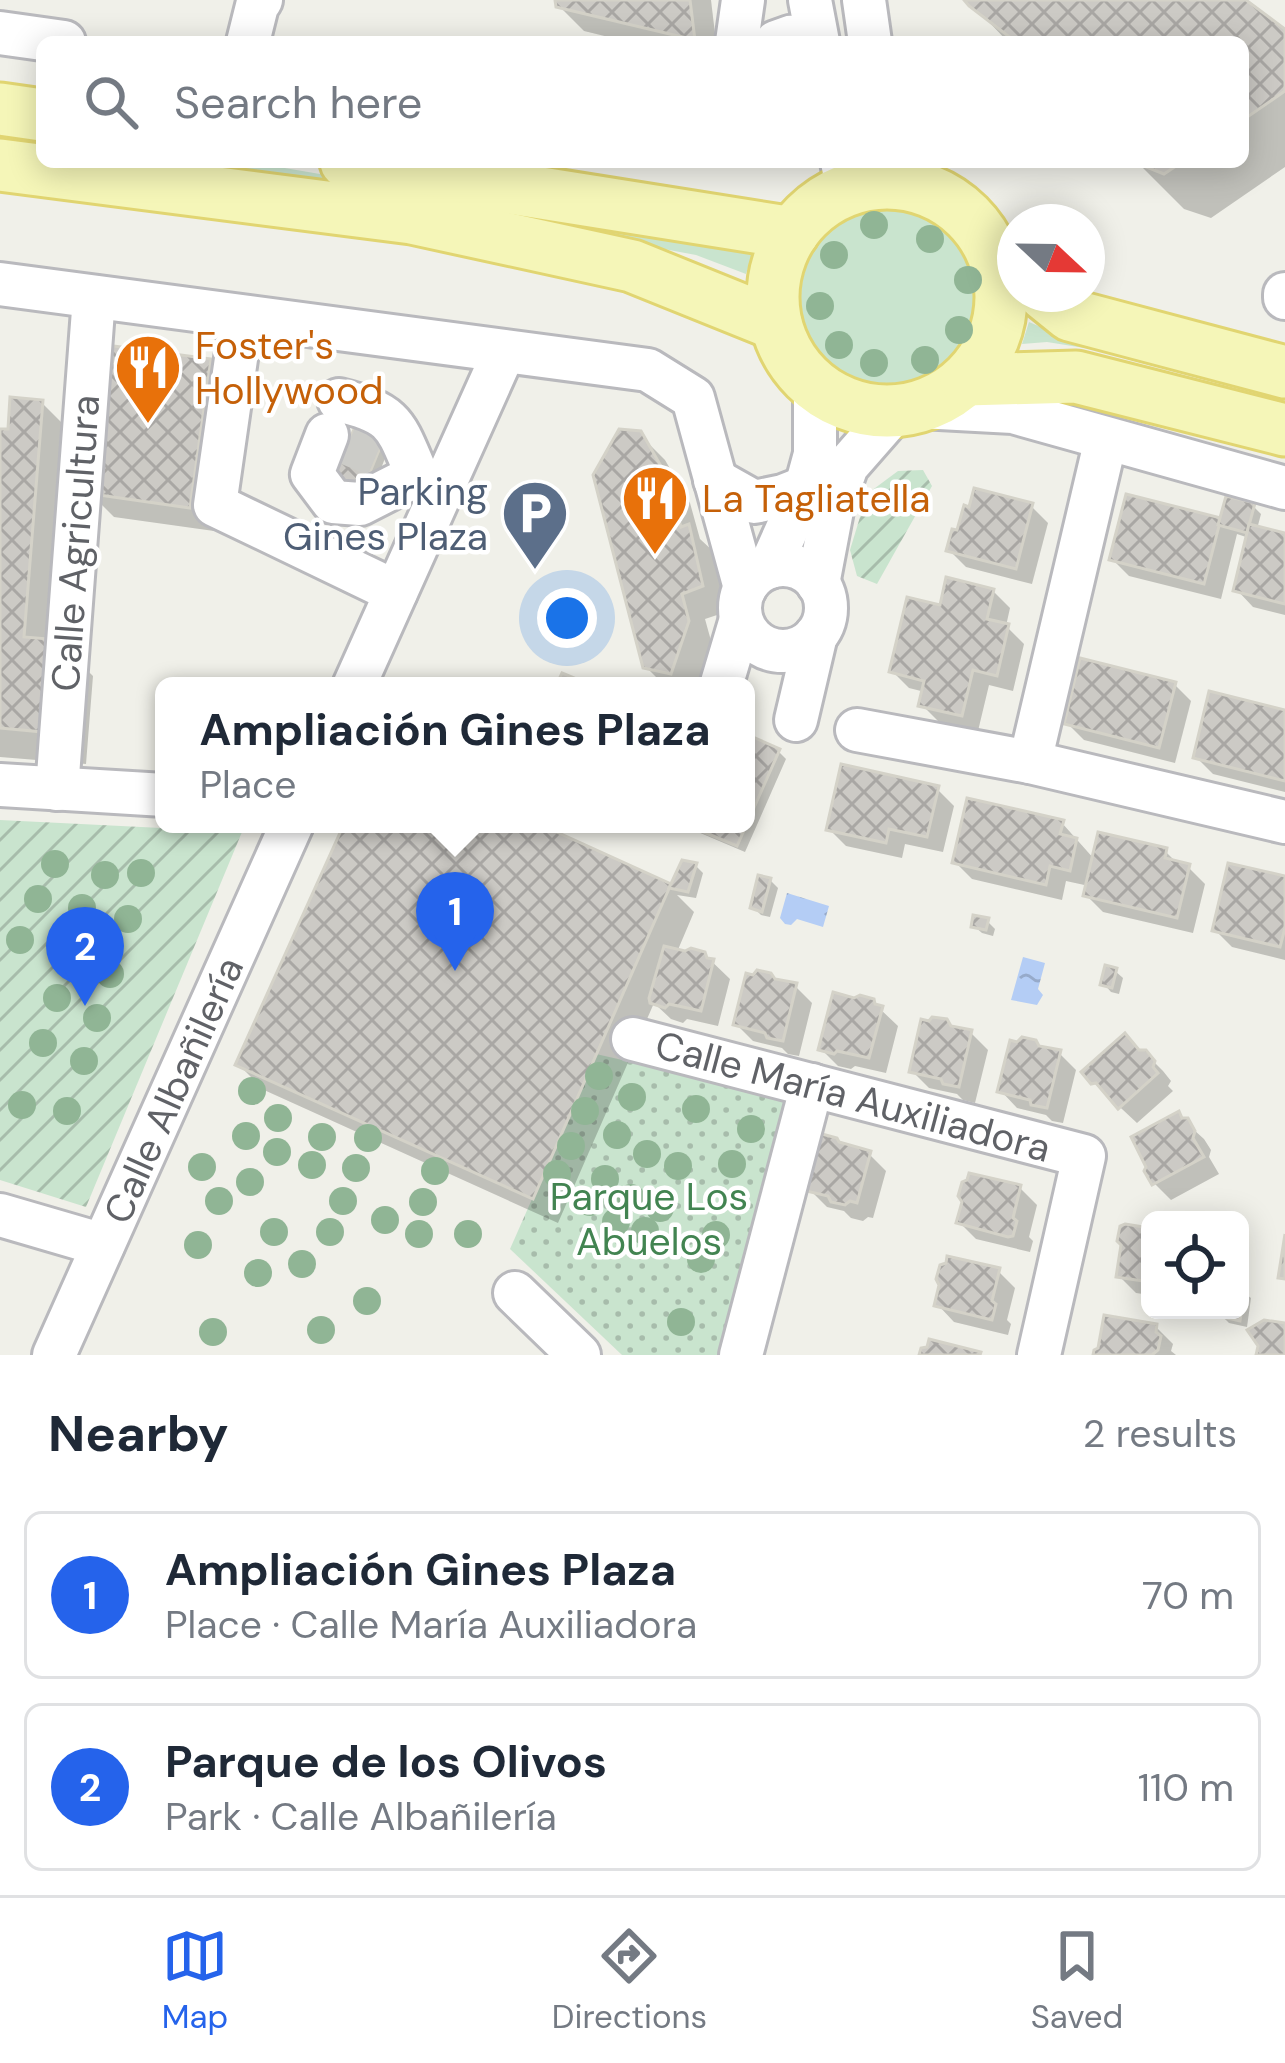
<!DOCTYPE html>
<html lang="en">
<head>
<meta charset="utf-8">
<style>
	:root { --surface:#fff; --page:#f2f2f3; --text:#1f2937; --muted:#747a83; --line:#e0e1e3; --accent:#2563eb }
	body { margin:0; font-family:"DM Sans",sans-serif; background:var(--page); color:var(--text) }
	.controls { position:absolute; right:36px; bottom:36px; display:grid; overflow:hidden; border-radius:18px; box-shadow:0 6px 30px #0003 }
	.controls button { width:108px; height:108px; display:grid; place-items:center; padding:0; border:0; border-bottom:3px solid var(--line); background:var(--surface); color:var(--text); font:60px sans-serif }
	.compass { position:absolute; left:997px; top:204px; width:108px; height:108px; border-radius:50%; background:var(--surface); box-shadow:0 6px 30px #0003; rotate:112deg }
	.you { position:absolute; left:567px; top:618px; width:42px; height:42px; margin:-30px; border:9px solid #fff; border-radius:50%; background:#1a73e8; box-shadow:0 0 0 18px #1a73e833 }
	.badge { display:grid; place-items:center; width:78px; height:78px; border-radius:50%; background:var(--accent); color:#fff; font-size:39px; font-weight:700 }
	.pin { position:absolute; translate:-50% -99px; filter:drop-shadow(0 3px 6px #0008) }
	.pin::after { content:''; position:absolute; top:63px; width:42px; height:36px; background:inherit; clip-path:polygon(0 0,100% 0,50% 100%) }
	.popup { position:absolute; left:155px; top:677px; width:600px; height:156px; box-sizing:border-box; display:grid; place-content:center; border-radius:18px; background:var(--surface); filter:drop-shadow(0 3px 9px #0005); font-size:39px; white-space:nowrap; color:var(--muted) }
	.popup b { font-size:45px; color:var(--text) }
	.popup::after { content:''; position:absolute; left:50%; top:100%; margin-left:-24px; border:24px solid transparent; border-top-color:var(--surface) }
	.list { margin:0; padding:0; list-style:none }
	h2 { display:flex; justify-content:space-between; align-items:center; height:156px; margin:0; padding:0 48px; font-size:51px }
	h2 small { font-size:39px; font-weight:400; color:var(--muted) }
	.list li { display:grid; grid-template-columns:78px 1fr auto; gap:36px; align-items:center; box-sizing:border-box; height:168px; margin:0 24px 24px; padding:0 24px; border:3px solid var(--line); border-radius:18px }
	.list b { display:block; font-size:45px; white-space:nowrap }
	.list p { margin:0; font-size:39px; white-space:nowrap; color:var(--muted) }
	.list em { font-size:39px; font-style:normal; color:var(--muted) }
	.icon { flex:none; width:66px; height:66px; fill:none; stroke:currentColor; stroke-width:2; stroke-linecap:round; stroke-linejoin:round }
	.map { position:relative; flex:none; width:1285px; height:1355px; overflow:hidden }
	.search { position:absolute; background:var(--surface); box-shadow:0 6px 30px #0003; left:36px; right:36px; top:36px; height:132px; display:flex; align-items:center; gap:30px; box-sizing:border-box; padding:0 42px; border-radius:18px; color:var(--muted); font-size:45px }
	.sheet { height:540px; background:var(--surface) }
	nav { display:flex; justify-content:space-around; align-items:center; box-sizing:border-box; height:168px; border-top:3px solid var(--line); background:var(--surface); font-size:33px; color:var(--muted) }
	nav a { display:grid; justify-items:center; gap:6px }
	nav .on { color:var(--accent) }
	.map>svg:first-child { display:block }
</style>
</head>
<body>
<div class="map">
<svg width="1285" height="1355" viewBox="0 0 1285 1355">
	<defs>
		<pattern id="park-dots" width="8" height="8" patternUnits="userSpaceOnUse" patternTransform="scale(3)"><rect width="8" height="8" fill="#c9e4ce"/><path d="M2 2h.1M6 6h.1" fill="none" stroke="#a7bcab" stroke-width="1.8" stroke-linecap="round"/></pattern>
		<pattern id="garden-furrows" width="10" height="10" patternUnits="userSpaceOnUse" patternTransform="scale(3)"><rect width="10" height="10" fill="#c9e4ce"/><path d="M-1 1l2-2M0 10L10 0M9 11l2-2" fill="none" stroke="#a7bcab"/></pattern>
		<pattern id="water-ripples" width="26" height="14" patternUnits="userSpaceOnUse" patternTransform="scale(3)"><rect width="26" height="14" fill="#b4cdf5"/><path d="M2 4q2-2 4 0t4 0M15 11q2-2 4 0t4 0" fill="none" stroke="#96aaca"/></pattern>
		<pattern id="building-cross-hatch" width="8" height="8" patternUnits="userSpaceOnUse" patternTransform="scale(3)"><rect width="8" height="8" fill="#cccac5"/><path d="M0 0l8 8M0 8l8-8" fill="none" stroke="#a9a7a4"/></pattern>
	</defs>
	<rect width="100%" height="100%" fill="#f0f0e9"/>
	<g fill="#c9e4ce">
		<polygon points="196,162 249,162 754,248 746,274 696,255"/>
		<circle cx="892" cy="297" r="91"/>
		<polygon points="1029,322 1057,334 1285,393 1285,400 1091,349 1047,342 1022,344"/>
	</g>
	<polygon fill="url(#park-dots)" points="596,1054 798,1100 733,1355 622,1355 510,1249"/>
	<g fill="url(#garden-furrows)">
		<polygon points="923,470 932,486 877,584 857,576 850,550 867,494 898,471"/>
		<polygon points="0,820 242,832 86,1207 0,1180"/>
	</g>
	<g fill="url(#water-ripples)">
		<polygon points="787,893 829,906 823,927 797,919 791,925 785,924 780,918"/>
		<polygon points="1023,957 1045,963 1038,989 1043,995 1037,1005 1011,1000"/>
	</g>
	<g fill="#0003">
		<polygon points="558,0 711,0 716,42 629,42 584,31 558,5"/>
		<polygon points="968,0 1241,0 1285,33 1285,167 1211,218 1184,209 1137,162 1243,162 1243,42 1008,42"/>
		<polygon points="209,362 235,388 214,531 114,517 89,492"/>
		<polygon points="42,403 75,436 58,642 93,676 86,764 0,757 0,432 11,433"/>
		<polygon points="361,419 393,438 367,504"/>
		<polygon points="639,434 665,460 690,503 700,539 714,552 726,612 705,619 713,648 700,686 665,686 645,666"/>
		<polygon points="1031,506 1048,523 1032,584 966,567 949,550 959,534"/>
		<polygon points="1253,506 1261,514 1257,529 1285,536 1285,615 1253,607 1237,590 1249,538 1237,534 1221,599 1129,576 1112,559 1223,521"/>
		<polygon points="993,591 1010,608 1006,626 1024,644 1013,691 989,685 978,731 939,722 922,705 925,692 909,688 892,671 942,609"/>
		<polygon points="1174,684 1191,701 1175,763 1084,740 1067,723"/>
		<polygon points="1285,713 1285,792 1213,774 1196,757"/>
		<polygon points="746,737 778,751 786,759 745,852 698,832 691,824 746,824"/>
		<polygon points="937,789 954,806 943,852 905,844 902,858 846,846 829,829"/>
		<polygon points="1062,823 1095,860 1165,851 1179,865 1188,867 1205,884 1193,933 1103,912 1086,895 1089,886 1066,881 1062,900 972,879 955,862"/>
		<polygon points="347,824 532,824 672,889 684,863 696,866 703,873 696,898 677,895 694,912 677,952 704,954 730,979 718,1026 687,1019 683,1023 671,1019 654,1003 558,1223 264,1090 239,1065"/>
		<polygon points="1285,879 1285,960 1232,947 1215,930"/>
		<polygon points="770,880 778,888 770,917 761,915 753,907"/>
		<polygon points="987,921 995,929 993,936 982,933 974,926"/>
		<polygon points="1115,971 1123,978 1119,994 1111,992 1104,984"/>
		<polygon points="776,982 795,986 812,1003 799,1056 788,1054 782,1048 753,1041 736,1024"/>
		<polygon points="879,1008 898,1026 886,1073 855,1066 851,1069 838,1066 821,1049"/>
		<polygon points="952,1029 971,1033 988,1050 975,1103 963,1100 957,1094 929,1088 912,1071"/>
		<polygon points="1040,1049 1059,1053 1076,1070 1063,1123 1052,1121 1046,1115 1017,1108 1001,1091"/>
		<polygon points="1141,1053 1145,1053 1163,1071 1171,1081 1168,1086 1173,1091 1137,1123 1093,1082"/>
		<polygon points="1184,1121 1204,1139 1211,1150 1209,1157 1219,1174 1171,1200 1154,1183"/>
		<polygon points="842,1146 869,1154 886,1171 873,1218 868,1217 863,1221 851,1218 844,1211 827,1207 810,1190"/>
		<polygon points="1020,1188 1037,1205 1029,1237 1033,1241 1030,1252 976,1239 959,1222"/>
		<polygon points="1150,1231 1150,1295 1136,1293 1119,1276"/>
		<polygon points="998,1271 1015,1288 1007,1320 1011,1324 1008,1335 954,1322 938,1305"/>
		<polygon points="1240,1290 1251,1298 1247,1327 1229,1323 1221,1315 1222,1310 1240,1310"/>
		<polygon points="1156,1327 1173,1344 1171,1351 1176,1355 1096,1355"/>
	</g>
	<g fill="url(#building-cross-hatch)" stroke="#d4d2c8" stroke-width="3">
		<polygon points="555,0 690,0 695,40 556,7"/>
		<polygon points="964,0 1246,0 1285,29 1285,91 1243,120 1243,42 1016,42 969,6"/>
		<polygon points="1134,162 1182,162 1164,174"/>
		<polygon points="106,345 211,359 190,508 85,493"/>
		<polygon points="10,397 43,400 24,637 61,640 54,733 0,728 0,429 8,429"/>
		<polygon points="360,415 388,428 359,499 330,486"/>
		<polygon points="619,429 641,431 666,475 681,527 689,524 703,586 682,594 689,621 671,674 643,668 593,475"/>
		<polygon points="974,488 1033,503 1016,569 946,551 952,529 957,530 964,505 969,507"/>
		<polygon points="1126,494 1221,518 1204,584 1109,560"/>
		<polygon points="1226,496 1255,503 1247,533 1218,525"/>
		<polygon points="1249,524 1285,533 1285,604 1233,591"/>
		<polygon points="946,577 994,589 987,619 1009,624 997,676 973,670 962,716 918,706 924,681 889,672 907,597 940,605"/>
		<polygon points="1080,658 1176,682 1159,748 1064,724"/>
		<polygon points="562,673 593,686 556,686"/>
		<polygon points="1209,691 1285,710 1285,781 1193,758"/>
		<polygon points="746,734 780,749 737,846 687,825 746,824"/>
		<polygon points="841,764 939,786 927,837 889,829 886,843 826,830"/>
		<polygon points="967,798 1064,820 1060,834 1077,838 1070,871 1050,866 1046,885 952,863"/>
		<polygon points="344,824 539,824 671,884 533,1199 235,1065"/>
		<polygon points="1098,832 1167,848 1165,858 1190,864 1177,918 1083,896"/>
		<polygon points="682,860 697,863 688,892 669,888"/>
		<polygon points="1228,863 1285,876 1285,928 1280,947 1212,931"/>
		<polygon points="758,875 771,878 762,912 750,908"/>
		<polygon points="973,915 989,918 986,930 971,927"/>
		<polygon points="664,946 685,951 691,948 705,952 707,958 714,959 701,1011 669,1004 665,1008 650,1003 649,998"/>
		<polygon points="1105,965 1117,968 1112,988 1100,985"/>
		<polygon points="757,970 771,973 775,979 797,983 783,1041 767,1038 765,1033 733,1025 746,973 753,975"/>
		<polygon points="833,992 854,998 860,995 874,999 875,1004 883,1006 869,1058 837,1051 834,1054 818,1050"/>
		<polygon points="932,1017 947,1019 951,1026 972,1030 959,1087 943,1084 941,1079 909,1072 921,1019 929,1021"/>
		<polygon points="1125,1033 1139,1050 1146,1050 1155,1061 1153,1067 1158,1073 1118,1109 1096,1083 1091,1084 1081,1072"/>
		<polygon points="1022,1037 1036,1040 1039,1046 1061,1050 1047,1108 1031,1105 1030,1100 997,1092 1010,1040 1017,1042"/>
		<polygon points="1179,1111 1182,1118 1188,1118 1195,1131 1193,1138 1204,1157 1152,1185 1144,1171 1146,1167 1131,1137"/>
		<polygon points="822,1134 837,1138 839,1142 871,1151 857,1203 850,1201 845,1205 831,1202 828,1196 806,1191"/>
		<polygon points="969,1173 1021,1185 1013,1218 1017,1221 1013,1236 1008,1237 956,1223 962,1202 958,1196 962,1182 967,1180"/>
		<polygon points="1125,1224 1150,1228 1150,1282 1116,1277 1121,1245 1117,1241 1120,1226"/>
		<polygon points="1285,1234 1285,1279 1278,1278"/>
		<polygon points="947,1256 1000,1268 992,1301 996,1304 992,1320 934,1306 939,1285 936,1279 940,1265 946,1263"/>
		<polygon points="1240,1287 1245,1288 1240,1321 1218,1316 1219,1310 1240,1310"/>
		<polygon points="1104,1315 1157,1324 1156,1332 1161,1336 1158,1350 1152,1355 1093,1355 1094,1350 1098,1348"/>
		<polygon points="1264,1320 1285,1323 1285,1355 1256,1355 1258,1346 1247,1330"/>
		<polygon points="929,1339 981,1352 980,1355 919,1355 921,1348 927,1347"/>
	</g>
	<g fill="none" stroke-linecap="round" stroke-linejoin="round">
		<polyline stroke="#ccccc8" stroke-width="42" stroke-dasharray="42 21" stroke-linecap="butt" points="348,444 376,456"/>
		<defs>
			<g id="minor">
				<polyline points="810,0 818,42"/>
				<polyline points="864,0 870,42"/>
				<polyline points="0,33 64,42"/>
				<polyline points="248,42 257,6 261,0"/>
				<polyline points="737,42 743,0"/>
				<polyline points="776,42 790,37 797,42"/>
				<polyline points="842,162 848,190"/>
				<polyline points="885,162 888,183"/>
				<polyline points="0,284 648,370 693,398 745,588"/>
				<polyline points="1285,294 1285,298"/>
				<polyline points="242,317 215,505 396,592"/>
				<polyline points="921,407 1013,412 1285,488"/>
				<path d="M327 435 312 474 333 502 360 504 417 475C395 424 396 414 339 400"/>
				<polyline points="715,480 754,502 783,496 806,487"/>
				<circle cx="783" cy="608" r="43"/>
				<polyline points="770,567 806,487 815,454 815,387"/>
				<polyline points="818,584 833,505 847,466 896,410"/>
				<polyline points="354,686 504,352"/>
				<polyline points="721,686 741,619"/>
				<polyline points="796,720 816,635"/>
				<polyline points="857,730 1030,762 1285,822"/>
				<polyline points="1030,762 1106,439"/>
				<polyline points="0,785 164,795"/>
				<polyline points="57,789 94,297"/>
				<polyline points="633,1039 1084,1156 1039,1355"/>
				<polyline points="0,1215 103,1245"/>
				<polyline points="515,1293 579,1355"/>
				<polyline points="54,1355 292,824"/>
				<polyline points="741,1355 812,1085"/>
			</g>
			<g id="major">
				<polyline points="0,109 42,115"/>
				<polyline points="346,162 793,233"/>
				<polyline points="0,165 412,218 632,266 776,324"/>
				<circle cx="887" cy="297" r="114"/>
				<polyline points="1044,294 1070,315 1285,372"/>
				<polyline points="966,380 1076,377 1285,430"/>
			</g>
		</defs>
		<use href="#minor" stroke="#b9b9bd" stroke-width="48"/>
		<use href="#major" stroke="#e1d571" stroke-width="57"/>
		<use href="#minor" stroke="#fff" stroke-width="42"/>
		<use href="#major" stroke="#f5f6b8" stroke-width="51"/>
	</g>
	<g fill="#90b595">
		<circle cx="874" cy="225" r="14"/>
		<circle cx="930" cy="239" r="14"/>
		<circle cx="834" cy="255" r="14"/>
		<circle cx="968" cy="280" r="14"/>
		<circle cx="820" cy="306" r="14"/>
		<circle cx="959" cy="330" r="14"/>
		<circle cx="839" cy="345" r="14"/>
		<circle cx="925" cy="360" r="14"/>
		<circle cx="874" cy="363" r="14"/>
		<circle cx="55" cy="864" r="14"/>
		<circle cx="141" cy="873" r="14"/>
		<circle cx="105" cy="875" r="14"/>
		<circle cx="38" cy="899" r="14"/>
		<circle cx="82" cy="908" r="14"/>
		<circle cx="128" cy="919" r="14"/>
		<circle cx="20" cy="940" r="14"/>
		<circle cx="68" cy="960" r="14"/>
		<circle cx="110" cy="974" r="14"/>
		<circle cx="57" cy="998" r="14"/>
		<circle cx="97" cy="1018" r="14"/>
		<circle cx="43" cy="1043" r="14"/>
		<circle cx="84" cy="1061" r="14"/>
		<circle cx="599" cy="1076" r="14"/>
		<circle cx="252" cy="1091" r="14"/>
		<circle cx="632" cy="1097" r="14"/>
		<circle cx="22" cy="1105" r="14"/>
		<circle cx="696" cy="1109" r="14"/>
		<circle cx="67" cy="1111" r="14"/>
		<circle cx="585" cy="1111" r="14"/>
		<circle cx="278" cy="1118" r="14"/>
		<circle cx="751" cy="1129" r="14"/>
		<circle cx="617" cy="1135" r="14"/>
		<circle cx="246" cy="1136" r="14"/>
		<circle cx="322" cy="1137" r="14"/>
		<circle cx="368" cy="1138" r="14"/>
		<circle cx="571" cy="1146" r="14"/>
		<circle cx="277" cy="1152" r="14"/>
		<circle cx="647" cy="1154" r="14"/>
		<circle cx="732" cy="1164" r="14"/>
		<circle cx="312" cy="1165" r="14"/>
		<circle cx="678" cy="1166" r="14"/>
		<circle cx="202" cy="1167" r="14"/>
		<circle cx="356" cy="1168" r="14"/>
		<circle cx="435" cy="1171" r="14"/>
		<circle cx="557" cy="1174" r="14"/>
		<circle cx="605" cy="1179" r="14"/>
		<circle cx="250" cy="1182" r="14"/>
		<circle cx="631" cy="1198" r="14"/>
		<circle cx="219" cy="1201" r="14"/>
		<circle cx="343" cy="1201" r="14"/>
		<circle cx="423" cy="1202" r="14"/>
		<circle cx="590" cy="1202" r="14"/>
		<circle cx="660" cy="1208" r="14"/>
		<circle cx="385" cy="1220" r="14"/>
		<circle cx="616" cy="1222" r="14"/>
		<circle cx="645" cy="1231" r="14"/>
		<circle cx="274" cy="1232" r="14"/>
		<circle cx="330" cy="1232" r="14"/>
		<circle cx="419" cy="1234" r="14"/>
		<circle cx="468" cy="1234" r="14"/>
		<circle cx="716" cy="1235" r="14"/>
		<circle cx="198" cy="1245" r="14"/>
		<circle cx="701" cy="1259" r="14"/>
		<circle cx="302" cy="1264" r="14"/>
		<circle cx="258" cy="1273" r="14"/>
		<circle cx="367" cy="1301" r="14"/>
		<circle cx="681" cy="1322" r="14"/>
		<circle cx="321" cy="1330" r="14"/>
		<circle cx="213" cy="1332" r="14"/>
	</g>
	<defs>
		<symbol id="restaurant-pin" viewBox="-11 -11 22 30"><path d="M0 17L-7.5 6A9.5 9.5 0 1 1 7.5 6Z" fill="#e8710a" stroke="#fff"/><path d="M-5-6h1v4h1v-4h1v4h1v-4h1v5L-1.5 .5V6h-2V.5L-5-1ZM5-6V6H3V1.5H1.5Q1.5-4 5-6Z" fill="#fff"/></symbol>
		<symbol id="parking-pin" viewBox="-11 -11 22 30"><path d="M0 17L-7.5 6A9.5 9.5 0 1 1 7.5 6Z" fill="#5c6f8a" stroke="#fff"/><path d="M-3.5-5.5H1a3.5 3.5 0 0 1 0 7H-1V5.5H-3.5ZM-1-3.4V-.6H.8a1.4 1.4 0 0 0 0-2.8Z" fill="#fff"/></symbol>
	</defs>
	<g fill-rule="evenodd">
		<use href="#restaurant-pin" x="110" y="329" width="76" height="104"/>
		<use href="#restaurant-pin" x="617" y="460" width="76" height="104"/>
		<use href="#parking-pin" x="497" y="475" width="76" height="104"/>
	</g>
	<g text-anchor="middle" stroke-width="9" stroke-linejoin="round" paint-order="stroke">
		<g font-size="39" fill="#c56008" stroke="#fff" text-anchor="start">
			<text x="195" y="359">Foster's<tspan x="195" dy="45">Hollywood</tspan></text>
			<text x="702" y="512">La Tagliatella</text>
		</g>
		<g font-size="39" fill="#4e5e75" stroke="#fff" text-anchor="end">
			<text x="488" y="505">Parking<tspan x="488" dy="45">Gines Plaza</tspan></text>
		</g>
		<g font-size="39" fill="#606267" stroke="#fff">
			<text transform="translate(75 543) rotate(-86)" y="14">Calle Agricultura</text>
			<text transform="translate(173 1090) rotate(-66)" y="14">Calle Albañilería</text>
			<text transform="translate(853 1096) rotate(15)" y="14">Calle María Auxiliadora</text>
		</g>
		<g font-size="39" fill="#428451" stroke="#fff">
			<text x="649" y="1210">Parque Los<tspan x="649" dy="45">Abuelos</tspan></text>
		</g>
	</g>
</svg>
<div class="controls">
<button><svg class="icon" aria-label="locate" viewBox="0 0 24 24"><circle cx="12" cy="12" r="6"/><path d="M12 2v4M12 18v4M2 12h4M18 12h4"/></svg></button>
</div>
<svg class="compass" viewBox="-18 -18 36 36"><path d="M0-13l5 13h-10z" fill="#e53935"/><path d="M0 13l5-13h-10z" fill="#747a83"/></svg>
<div class="you"></div>
<div class="pin badge" style="left:455px;top:971px">1</div>
<div class="popup"><b>Ampliación Gines Plaza</b>Place</div>
<div class="pin badge" style="left:85px;top:1006px">2</div>
<div class="search"><svg class="icon" aria-label="search" viewBox="0 0 24 24"><circle cx="10" cy="10" r="6"/><path d="M15 15l6 6"/></svg>Search here</div>
</div>
<section class="sheet">
<h2>Nearby<small>2 results</small></h2>
<ul class="list">
<li><span class="badge">1</span><div><b>Ampliación Gines Plaza</b><p>Place · Calle María Auxiliadora</p></div><em>70 m</em></li>
<li><span class="badge">2</span><div><b>Parque de los Olivos</b><p>Park · Calle Albañilería</p></div><em>110 m</em></li>
</ul>
</section>
<nav>
<a class="on"><svg class="icon" aria-label="map" viewBox="0 0 24 24"><path d="M3 6l6-2 6 2 6-2v14l-6 2-6-2-6 2zM9 4v14M15 6v14"/></svg>Map</a>
<a><svg class="icon" aria-label="directions" viewBox="0 0 24 24"><path d="M12 3l9 9-9 9-9-9zM9 14v-3h6M13 9l2 2-2 2"/></svg>Directions</a>
<a><svg class="icon" aria-label="saved" viewBox="0 0 24 24"><path d="M7 4h10v16l-5-4-5 4z"/></svg>Saved</a>
</nav>
</body>
</html>
